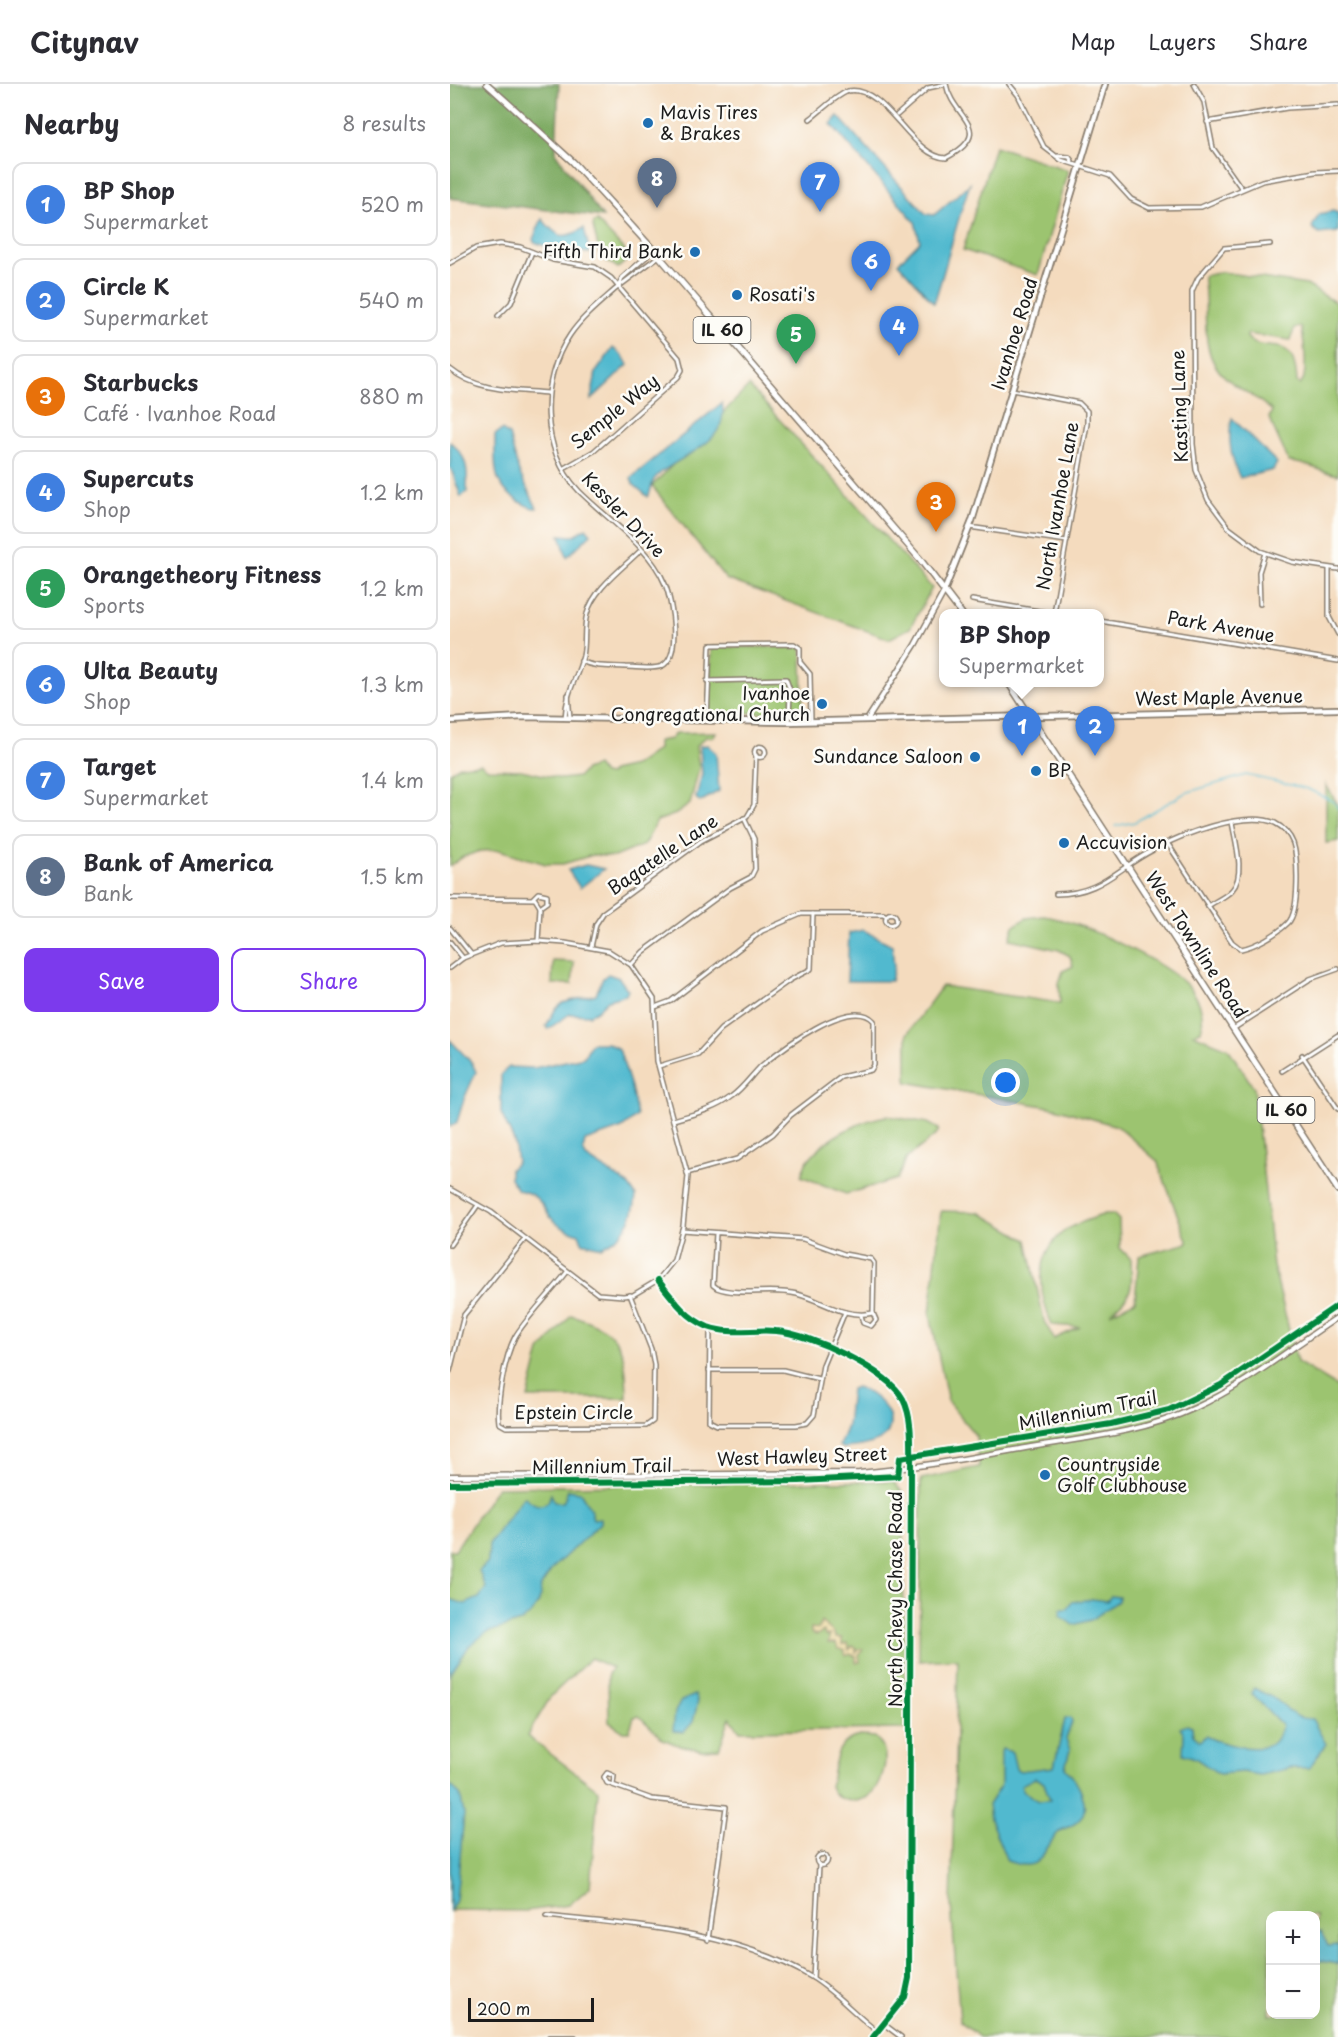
<!DOCTYPE html>
<html lang="en">
<head>
<meta charset="utf-8">
<style>
	:root { --surface:#fff; --page:#f7f7f7; --text:#2b2b33; --muted:#7c7c81; --line:#e1e1e2; --accent:#7c3aed }
	body { margin:0; font-family:"Playpen Sans",sans-serif; background:var(--page); color:var(--text) }
	.controls { position:absolute; right:18px; bottom:18px; display:grid; overflow:hidden; border-radius:12px; box-shadow:0 6px 24px #0002 }
	.controls button { width:54px; height:54px; display:grid; place-items:center; padding:0; border:0; border-bottom:2px solid var(--line); background:var(--surface); color:var(--text); font:30px sans-serif }
	.scale { position:absolute; left:18px; bottom:15px; width:126px; box-sizing:border-box; padding-left:6px; border:3px solid #1c1c1c; border-top:0; font-size:16px; line-height:21px; white-space:nowrap; color:#1c1c1c; -webkit-text-stroke:4px #fdfcf7; paint-order:stroke }
	.you { position:absolute; left:556px; top:999px; width:21px; height:21px; margin:-15px; border:4px solid #fff; border-radius:50%; background:#1a73e8; box-shadow:0 0 0 9px #1a73e833 }
	.badge { display:grid; place-items:center; width:39px; height:39px; border-radius:50%; background:var(--accent); color:#fff; font-size:20px; font-weight:700 }
	.pin { position:absolute; translate:-50% -50px; filter:drop-shadow(0 2px 3px #0008) }
	.pin::after { content:''; position:absolute; top:32px; width:21px; height:18px; background:inherit; clip-path:polygon(0 0,100% 0,50% 100%) }
	.popup { position:absolute; left:489px; top:525px; width:165px; height:78px; box-sizing:border-box; display:grid; place-content:center; border-radius:12px; background:var(--surface); filter:drop-shadow(0 2px 4px #0005); font-size:20px; white-space:nowrap; color:var(--muted) }
	.popup b { font-size:22px; color:var(--text) }
	.popup::after { content:''; position:absolute; left:50%; top:100%; margin-left:-12px; border:12px solid transparent; border-top-color:var(--surface) }
	.list { margin:0; padding:0; list-style:none }
	h2 { display:flex; justify-content:space-between; align-items:center; height:78px; margin:0; padding:0 24px; font-size:26px }
	h2 small { font-size:20px; font-weight:400; color:var(--muted) }
	.list li { display:grid; grid-template-columns:39px 1fr auto; gap:18px; align-items:center; box-sizing:border-box; height:84px; margin:0 12px 12px; padding:0 12px; border:2px solid var(--line); border-radius:12px }
	.list b { display:block; font-size:22px; white-space:nowrap }
	.list p { margin:0; font-size:20px; white-space:nowrap; color:var(--muted) }
	.list em { font-size:20px; font-style:normal; color:var(--muted) }
	.actions { display:flex; gap:12px; padding:18px 24px }
	.actions a { flex:1; padding:14px 0; border:2px solid var(--accent); border-radius:12px; text-align:center; font-size:21px; color:var(--accent) }
	.actions .main { background:var(--accent); color:#fff }
	.map { position:relative; flex:none; width:888px; height:1953px; overflow:hidden }
	header { display:flex; align-items:center; gap:36px; box-sizing:border-box; height:84px; padding:0 30px; background:var(--surface); border-bottom:2px solid var(--line) }
	header strong { font-size:28px }
	nav { display:flex; gap:33px; margin-inline-start:auto; font-size:21px }
	main { display:flex }
	aside { flex:1; background:var(--surface) }
	.map>svg:first-child { display:block }
</style>
</head>
<body>
<header>
<strong>Citynav</strong>
<nav><a>Map</a><a>Layers</a><a>Share</a></nav>
</header>
<main>
<aside>
<h2>Nearby<small>8 results</small></h2>
<ul class="list">
<li><span class="badge" style="background:#3f7fe0">1</span><div><b>BP Shop</b><p>Supermarket</p></div><em>520 m</em></li>
<li><span class="badge" style="background:#3f7fe0">2</span><div><b>Circle K</b><p>Supermarket</p></div><em>540 m</em></li>
<li><span class="badge" style="background:#e8710a">3</span><div><b>Starbucks</b><p>Café · Ivanhoe Road</p></div><em>880 m</em></li>
<li><span class="badge" style="background:#3f7fe0">4</span><div><b>Supercuts</b><p>Shop</p></div><em>1.2 km</em></li>
<li><span class="badge" style="background:#2e9e5b">5</span><div><b>Orangetheory Fitness</b><p>Sports</p></div><em>1.2 km</em></li>
<li><span class="badge" style="background:#3f7fe0">6</span><div><b>Ulta Beauty</b><p>Shop</p></div><em>1.3 km</em></li>
<li><span class="badge" style="background:#3f7fe0">7</span><div><b>Target</b><p>Supermarket</p></div><em>1.4 km</em></li>
<li><span class="badge" style="background:#5c6f8a">8</span><div><b>Bank of America</b><p>Bank</p></div><em>1.5 km</em></li>
</ul>
<div class="actions"><a class="main">Save</a><a>Share</a></div>
</aside>
<div class="map">
<svg width="888" height="1953" viewBox="0 0 888 1953">
	<rect width="100%" height="100%" fill="#fdfcf7"/>
	<filter id="ink" filterUnits="userSpaceOnUse"><feTurbulence type="fractalNoise" baseFrequency=".0167" numOctaves="2"/><feDisplacementMap in="SourceGraphic" scale="12" xChannelSelector="R" yChannelSelector="G"/><feConvolveMatrix kernelMatrix="1 2 1 2 8 2 1 2 1" color-interpolation-filters="sRGB"/></filter>
	<filter id="wash" filterUnits="userSpaceOnUse"><feTurbulence type="fractalNoise" baseFrequency=".008" numOctaves="4" result="noise"/><feDisplacementMap in="SourceGraphic" scale="24" xChannelSelector="R" yChannelSelector="G"/><feGaussianBlur stdDeviation="1.35" result="paint"/><feColorMatrix in="noise" values="0 0 0 0 0 0 0 0 0 0 0 0 0 0 0 0 0 1.4 0 .05"/><feComposite in="paint" operator="in"/></filter>
	<g filter="url(#wash)">
		<rect width="100%" height="100%" fill="#f4dbbe"/>
		<g fill="#9cc470" stroke="#5c7046" stroke-width="1.5" fill-rule="evenodd">
			<polygon points="545,62 618,86 588,191 513,166"/>
			<polygon points="147,137 178,170 177,176 168,184 150,172 143,142 144,138"/>
			<path d="M772 188 857 201 888 220V391C870 388 856 378 839 378L819 334 822 327C808 313 791 307 776 294 746 269 760 226 753 192ZM851 243C854 255 859 293 850 301L847 298C844 242 814 275 797 253V250L840 256 845 244Z"/>
			<polygon points="299,302 482,504 460,544 439,555 276,495 202,402"/>
			<polygon points="261,563 352,563 353,629 259,629"/>
			<polygon points="266,648 263,653 256,653 246,662 249,684 240,720 226,730 207,737 194,761 164,773 143,771 113,780 96,780 49,766 30,767 13,773 0,782 0,688 10,682 31,680 38,685 71,686 112,695 128,693 135,686 147,682 153,690 159,691 162,687 184,682 208,665 208,657 221,655 225,649"/>
			<polygon points="876,701 888,721 888,757 876,759"/>
			<path d="M594 832C629 837 716 878 740 904 750 916 755 932 751 947L743 950 778 964 804 1004 823 1181 847 1278 888 1303V1953H529L510 1937 501 1821 508 1575 469 1577 471 1395 529 1383 526 1352 498 1318 480 1230 491 1127 529 1128 577 1156 594 1237 604 1255 630 1243 602 1241C589 1211 584 1174 612 1149 622 1140 642 1135 655 1130H663L669 1136 670 1164 681 1175C682 1209 684 1207 660 1229L685 1217 689 1172 738 1159 707 1077 667 1042 605 1024 457 998V950L492 902 610 919 609 899 613 887 623 882 620 872 609 866 560 855 564 842 576 834ZM820 1832H866V1930H820Z"/>
			<polygon points="103,877 124,878 122,900 102,900"/>
			<path d="M438 1032 478 1039 489 1045 487 1050 457 1074 447 1095 396 1110 351 1092C353 1087 355 1079 359 1075 374 1054 414 1035 438 1032Z"/>
			<path d="M121 1231C172 1247 176 1264 177 1314H78L90 1267Z"/>
			<polygon points="443,1397 452,1408 456,1645 290,1647 280,1634 269,1665 251,1666 225,1660 213,1655 189,1632 184,1633 179,1648 174,1648 159,1638 158,1590 162,1584 141,1574 101,1612 77,1652 148,1706 140,1803 119,1821 76,1827 4,1826 0,1828 0,1466 5,1466 47,1403"/>
			<path d="M410 1652 425 1653C444 1669 433 1701 416 1714 402 1719 385 1718 380 1702 386 1680 383 1657 410 1652Z"/>
		</g>
		<polygon fill="#7daa62" stroke="#4c633f" stroke-width="1.5" points="0,0 109,0 106,70 153,133 0,114"/>
		<polygon fill="#eeda9e" stroke="#857b5d" stroke-width="1.5" points="371,1538 384,1549 385,1554 392,1554 392,1561 398,1559 399,1566 402,1562 406,1564 406,1569 409,1565 413,1565 409,1571 410,1578 406,1578 406,1572 400,1570 395,1572 395,1566 388,1565 386,1559 378,1559 380,1551 375,1552 374,1547 367,1551 361,1549 361,1544 369,1545"/>
		<g fill="#51b9cf" stroke="#366a76" stroke-width="1.5" fill-rule="evenodd">
			<path d="M388 32 476 130 484 131 520 100C506 139 497 180 484 219L448 179 470 157 465 138 381 40Z"/>
			<polygon points="883,127 888,129 888,148 869,150 862,143 869,130"/>
			<path d="M92 135C107 153 113 157 134 144L140 169 106 166 84 158 83 155Z"/>
			<polygon points="163,264 173,272 178,281 141,316 146,288"/>
			<path d="M272 319C280 361 230 370 207 392 199 399 203 406 198 413L183 400 181 394Z"/>
			<path d="M782 334 827 379 823 386 790 394C781 376 777 354 782 334Z"/>
			<path d="M52 346 59 351 69 388 87 424C81 425 76 421 70 418 41 401 45 383 45 351Z"/>
			<path d="M0 358C18 371 18 388 17 408L11 413 0 382Z"/>
			<polygon points="136,444 141,450 117,473 110,451 123,452"/>
			<polygon points="257,661 266,669 269,707 250,718 246,714 252,690 250,662"/>
			<polygon points="136,781 154,785 130,804 118,786"/>
			<polygon points="413,846 442,861 444,883 441,897 397,897 399,849"/>
			<polygon points="158,890 169,894 178,906 176,911 158,916 147,927 139,931 120,930 98,945 96,942 105,926 113,919 146,910 153,894"/>
			<polygon points="0,956 22,979 26,988 14,1015 7,1038 0,1043"/>
			<path d="M141 959H157L169 965 181 1003 187 1032 172 1044 135 1057 133 1066 136 1073 178 1100 186 1112C184 1135 173 1154 151 1163L132 1158 129 1150C122 1147 113 1145 107 1140 91 1127 96 1112 68 1106L60 1094V1085L67 1078 64 1057 51 1029V990L59 983 84 984 134 973Z"/>
			<path d="M406 1303C423 1308 450 1329 436 1351 429 1360 403 1364 392 1364L389 1362 397 1342 401 1305Z"/>
			<path d="M118 1406 130 1408 140 1424 143 1435 150 1434V1439L102 1485 91 1502 89 1518 82 1529 70 1538 36 1549 19 1562 0 1591V1515L15 1520 29 1514 36 1504 29 1487 38 1478 39 1460 72 1415 75 1413C82 1419 90 1425 98 1418L101 1410 104 1417 110 1419 114 1417Z"/>
			<polygon points="661,1512 669,1513 668,1517 641,1536 623,1541 610,1532 611,1525 617,1525 622,1518 642,1515 657,1517"/>
			<path d="M804 1604C812 1609 822 1612 829 1618 844 1629 841 1634 862 1635L876 1660 859 1684H840L810 1691 792 1688 769 1690 745 1674 733 1670 734 1650 730 1644 737 1641 742 1643 743 1651 750 1657 755 1652C770 1659 811 1671 824 1658 828 1655 830 1646 832 1641L801 1609Z"/>
			<polygon points="245,1611 248,1617 243,1638 234,1648 223,1647 225,1628 231,1617"/>
			<path d="M620 1634 622 1638 616 1655 620 1666 615 1684C626 1695 645 1724 627 1738 621 1743 612 1744 607 1750 589 1773 591 1789 557 1777L540 1735 538 1721 551 1701V1668L552 1665 562 1668 566 1685 570 1687 604 1683 615 1635ZM585 1694 594 1699 600 1716 589 1717 574 1708 571 1701Z"/>
			<polygon points="0,1701 10,1710 14,1730 6,1816 0,1828"/>
			<polygon points="866,1847 871,1848 878,1862 888,1861 888,1880 866,1876"/>
		</g>
		<g fill="none" stroke-linecap="round" stroke-linejoin="round">
			<polyline stroke="#51b9cf" stroke-width="1.5" points="665,742 685,738 735,709 796,691 858,705 884,718 888,725"/>
		</g>
	</g>
	<g filter="url(#ink)">
		<g fill="none" stroke-linecap="round" stroke-linejoin="round">
			<defs>
				<g id="minor">
					<polyline points="559,0 568,11 594,63 611,76 660,92 681,115 699,124 751,123 812,97 865,88 888,87"/>
					<polyline points="744,0 754,18 763,64 792,105"/>
					<polyline points="447,31 478,4 496,0"/>
					<path d="M360 35C372 26 384 13 398 7 436 0 461 73 496 74 548 46 502 34 496 0"/>
					<polyline points="757,38 837,24 888,21"/>
					<polyline points="608,72 619,73 622,77"/>
					<polyline points="820,160 774,164 748,194 742,207 743,360 746,386 758,416 779,444 810,467 842,478 888,485"/>
					<polyline points="204,166 172,194 168,203 209,172"/>
					<polyline points="0,179 26,164 50,160 70,163 103,176 145,183 161,194 229,274 232,286 228,293 144,367 114,384"/>
					<polyline points="48,232 61,219 82,168"/>
					<path d="M0 285C28 308 64 306 98 309"/>
					<polyline points="562,306 629,319 637,327 637,340 604,529"/>
					<polyline points="519,443 617,457"/>
					<polyline points="879,484 879,533 888,550"/>
					<polyline points="522,516 607,530"/>
					<polyline points="810,520 809,488 815,469"/>
					<polyline points="650,537 888,577"/>
					<path d="M131 577C145 584 161 582 176 583 186 583 203 586 212 582 232 572 222 517 215 500 200 463 157 435 129 407 90 367 89 296 120 251 133 232 151 218 168 203"/>
					<polyline points="257,597 336,595 340,606 339,638"/>
					<polyline points="118,611 120,634"/>
					<path d="M115 634C117 604 126 598 133 572 136 559 133 544 137 530 143 505 173 484 191 466"/>
					<polyline points="257,637 260,561 344,560 350,564 350,578 360,590 361,637"/>
					<circle cx="310" cy="668" r="5.5"/>
					<path d="M606 810C651 810 666 785 703 766 730 751 795 726 825 739 833 743 840 751 843 759 848 774 850 827 838 839 827 850 806 862 791 865L782 858 718 760"/>
					<polyline points="0,814 85,815 90,823 88,857"/>
					<polyline points="83,814 88,809 97,811 97,818 90,823"/>
					<path d="M758 822C765 817 776 813 782 806 796 791 785 756 782 738"/>
					<circle cx="441" cy="835" r="5.5"/>
					<polyline points="0,844 21,870"/>
					<polyline points="0,858 13,874"/>
					<polyline points="141,863 146,840 154,828 251,757 297,733 304,721 306,671"/>
					<polyline points="181,881 193,868 280,804 301,793 305,785 304,755 294,734"/>
					<polyline points="0,884 13,874 51,859 88,857 115,859 159,867 181,881 204,915 207,977 238,1092 233,1142 224,1176 208,1196 183,1211 173,1212 148,1210 41,1128 0,1105"/>
					<polyline points="205,923 221,917 312,847 351,830 433,830 437,832"/>
					<polyline points="783,945 860,895 888,885"/>
					<polyline points="852,971 888,1025"/>
					<polyline points="209,982 248,970 271,945 340,896 361,885 363,830"/>
					<polyline points="832,987 888,951"/>
					<path d="M223 1036C244 1030 264 1026 282 1012 293 1004 301 992 311 982 330 966 401 911 424 937V981L421 986 391 993 341 1031 323 1050 287 1075 237 1089"/>
					<path d="M232 1146 353 1155 394 1170 421 1175 424 1179 423 1229C394 1235 374 1217 347 1210 321 1203 291 1213 267 1204L263 1201 266 1149"/>
					<polyline points="0,1161 28,1121"/>
					<path d="M117 1188C103 1207 75 1235 65 1253 55 1272 46 1319 49 1339L56 1343 196 1342 203 1337 204 1281 201 1265 180 1211"/>
					<path d="M208 1196C222 1214 236 1234 258 1243 279 1251 304 1245 326 1247 358 1249 438 1286 453 1315 463 1335 461 1362 461 1383L459 1894 455 1913 423 1953"/>
					<polyline points="411,1231 413,1239 421,1242 426,1236 423,1229"/>
					<polyline points="260,1244 259,1337 267,1341 346,1341 357,1339 364,1331 373,1281 395,1228"/>
					<polyline points="259,1286 333,1286 369,1295"/>
					<polyline points="0,1287 14,1231 75,1155"/>
					<polyline points="163,1701 164,1692 157,1689 154,1693 157,1699 202,1715 276,1723 258,1856"/>
					<circle cx="372" cy="1776" r="5.5"/>
					<path d="M96 1832C184 1841 284 1847 361 1893 386 1908 405 1931 428 1948"/>
					<polyline points="363,1894 369,1781"/>
					<polyline points="435,1941 451,1953"/>
					<polyline points="99,1953 125,1953"/>
				</g>
				<g id="tertiary">
					<polyline points="417,636 465,561 495,506"/>
					<path d="M0 1392 409 1389C467 1384 524 1373 581 1363 636 1354 694 1348 745 1324 796 1301 842 1263 888 1233"/>
				</g>
				<g id="secondary">
					<polyline points="495,505 522,437 655,0"/>
					<polyline points="0,637 73,633 336,638 888,625"/>
				</g>
				<g id="primary">
					<polyline points="37,0 123,78 209,172 469,474 512,530"/>
					<polyline points="558,598 888,1106"/>
				</g>
			</defs>
			<use href="#minor" stroke="#887c6d" stroke-width="6"/>
			<use href="#tertiary" stroke="#887c6d" stroke-width="7"/>
			<use href="#secondary" stroke="#887c6d" stroke-width="8"/>
			<use href="#primary" stroke="#887c6d" stroke-width="8"/>
			<use href="#minor" stroke="#fff" stroke-width="3"/>
			<use href="#tertiary" stroke="#fff" stroke-width="4"/>
			<use href="#secondary" stroke="#fff" stroke-width="4.5"/>
			<use href="#primary" stroke="#fff" stroke-width="5"/>
			<defs>
				<g id="cycleway">
					<path d="M208 1196C222 1214 236 1234 258 1243 279 1251 304 1245 326 1247 358 1249 438 1286 453 1315 463 1335 461 1362 461 1383L459 1894 455 1913 423 1953"/>
					<polyline points="0,1400 349,1397 448,1392 450,1374 661,1340 719,1326 771,1301 888,1221"/>
				</g>
			</defs>
			<use href="#cycleway" stroke="#fdfcf7" stroke-width="10"/>
			<use href="#cycleway" stroke="#00873e" stroke-width="6"/>
		</g>
	</g>
	<g fill="#1f6fb2" stroke="#fdfcf7" stroke-width="2">
		<circle cx="198" cy="39" r="6"/>
		<circle cx="245" cy="168" r="6"/>
		<circle cx="287" cy="211" r="6"/>
		<circle cx="372" cy="620" r="6"/>
		<circle cx="525" cy="673" r="6"/>
		<circle cx="586" cy="687" r="6"/>
		<circle cx="614" cy="759" r="6"/>
		<circle cx="595" cy="1391" r="6"/>
	</g>
	<g text-anchor="middle" stroke-width="5" stroke-linejoin="round" paint-order="stroke">
		<g fill="#fdfcf7" stroke="#605f5e" stroke-width="1.5">
			<rect x="243.5" y="233" width="57" height="26" rx="4.5"/>
			<rect x="807.5" y="1013" width="57" height="26" rx="4.5"/>
		</g>
		<g font-size="16" font-weight="bold" fill="#1c1c1c">
			<text x="272" y="252">IL 60</text>
			<text x="836" y="1032">IL 60</text>
		</g>
		<g font-size="18" fill="#1c1c1c" stroke="#fdfcf7" text-anchor="start">
			<text x="210" y="35">Mavis Tires<tspan x="210" dy="21">&amp; Brakes</tspan></text>
			<text x="233" y="174" text-anchor="end">Fifth Third Bank</text>
			<text x="299" y="217">Rosati's</text>
			<text x="360" y="616" text-anchor="end">Ivanhoe<tspan x="360" dy="21">Congregational Church</tspan></text>
			<text x="513" y="679" text-anchor="end">Sundance Saloon</text>
			<text x="598" y="693">BP</text>
			<text x="626" y="765">Accuvision</text>
			<text x="607" y="1387">Countryside<tspan x="607" dy="21">Golf Clubhouse</tspan></text>
		</g>
		<g font-size="18" fill="#1c1c1c" stroke="#fdfcf7">
			<text transform="translate(565 250) rotate(-73)" y="6">Ivanhoe Road</text>
			<text transform="translate(730 322) rotate(-92)" y="6">Kasting Lane</text>
			<text transform="translate(165 328) rotate(-39)" y="6">Semple Way</text>
			<text transform="translate(608 422) rotate(-80)" y="6">North Ivanhoe Lane</text>
			<text transform="translate(173 431) rotate(46)" y="6">Kessler Drive</text>
			<text transform="translate(771 543) rotate(10)" y="6">Park Avenue</text>
			<text transform="translate(769 614) rotate(-1)" y="6">West Maple Avenue</text>
			<text transform="translate(213 771) rotate(-34)" y="6">Bagatelle Lane</text>
			<text transform="translate(746 861) rotate(57)" y="6">West Townline Road</text>
			<text transform="translate(638 1327) rotate(-11)" y="6">Millennium Trail</text>
			<text x="124" y="1335">Epstein Circle</text>
			<text transform="translate(352 1373) rotate(-2)" y="6">West Hawley Street</text>
			<text transform="translate(152 1383) rotate(-1)" y="6">Millennium Trail</text>
			<text transform="translate(446 1515) rotate(-90)" y="6">North Chevy Chase Road</text>
		</g>
	</g>
</svg>
<div class="controls">
<button>+</button>
<button>−</button>
</div>
<div class="scale">200 m</div>
<div class="you"></div>
<div class="pin badge" style="left:572px;top:672px;background:#3f7fe0">1</div>
<div class="popup"><b>BP Shop</b>Supermarket</div>
<div class="pin badge" style="left:645px;top:672px;background:#3f7fe0">2</div>
<div class="pin badge" style="left:486px;top:448px;background:#e8710a">3</div>
<div class="pin badge" style="left:449px;top:272px;background:#3f7fe0">4</div>
<div class="pin badge" style="left:346px;top:280px;background:#2e9e5b">5</div>
<div class="pin badge" style="left:421px;top:207px;background:#3f7fe0">6</div>
<div class="pin badge" style="left:370px;top:128px;background:#3f7fe0">7</div>
<div class="pin badge" style="left:207px;top:124px;background:#5c6f8a">8</div>
</div>
</main>
</body>
</html>
